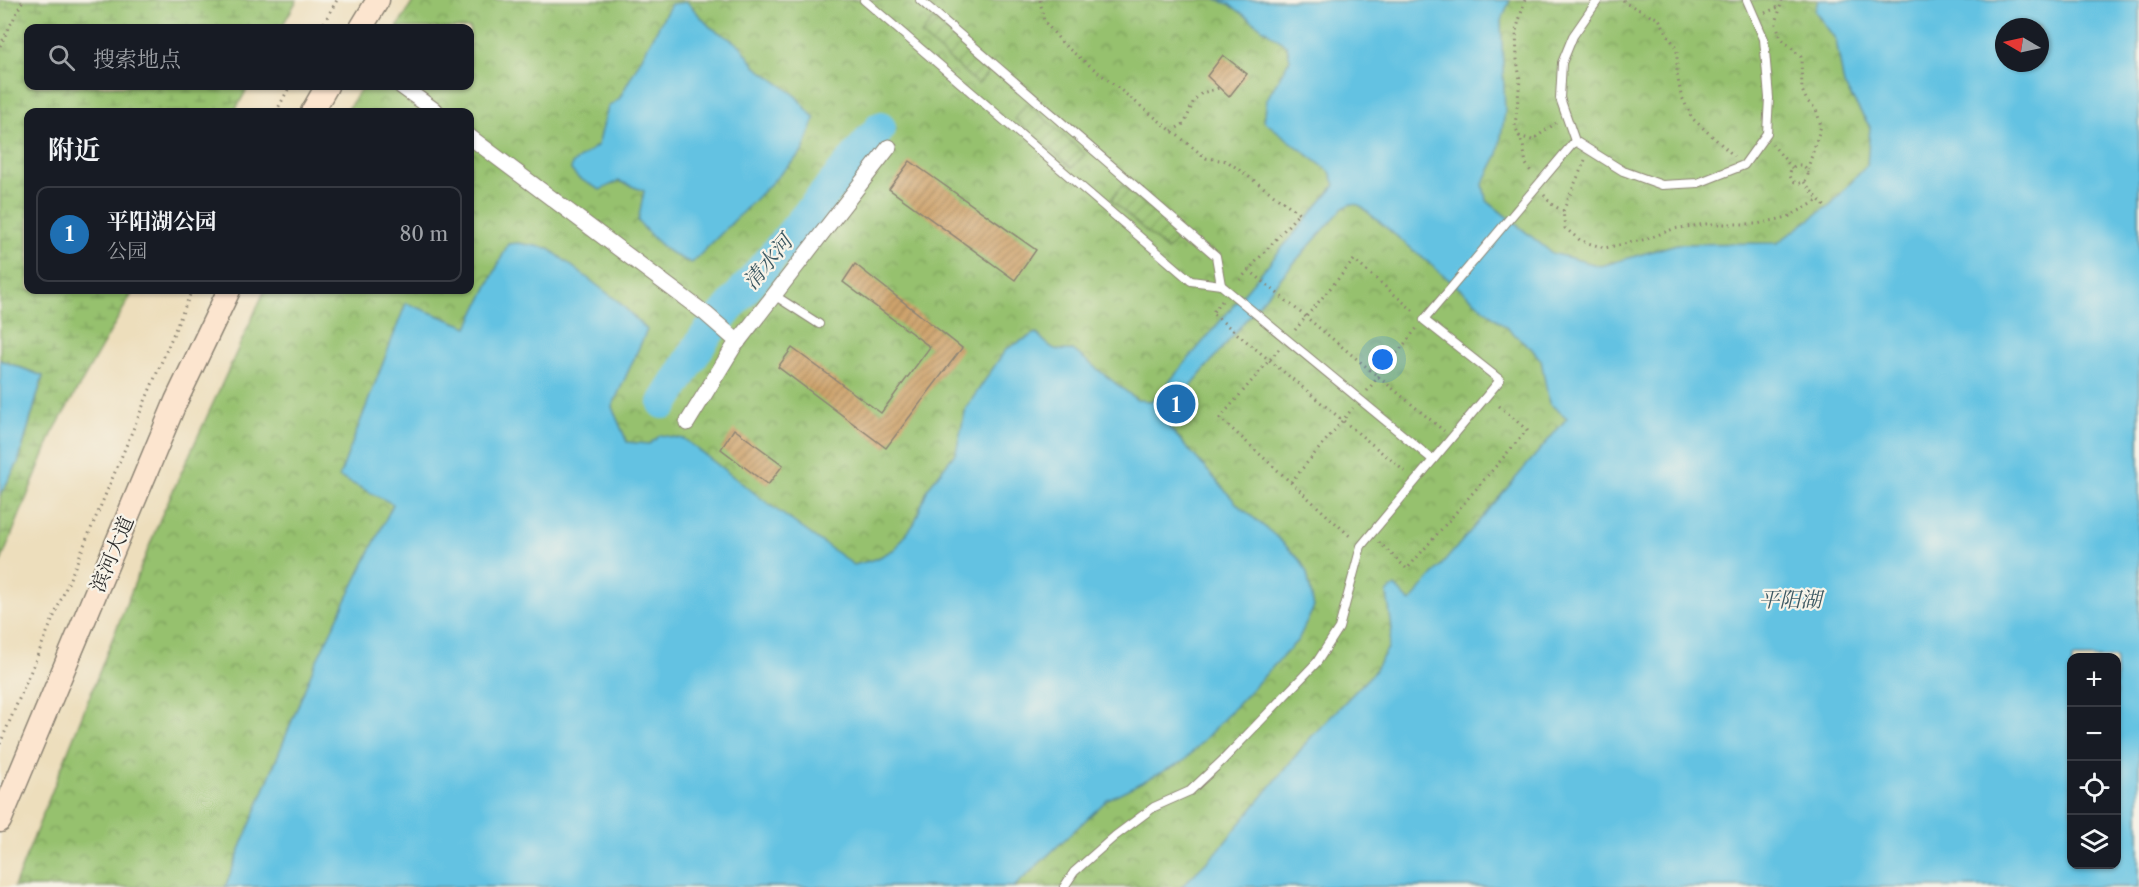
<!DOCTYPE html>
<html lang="zh">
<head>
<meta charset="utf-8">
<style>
	:root { --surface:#171b24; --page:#242831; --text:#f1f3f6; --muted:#9ea1a6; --line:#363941; --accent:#1f6fb2 }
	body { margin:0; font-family:"Libre Caslon Text","Noto Serif SC",serif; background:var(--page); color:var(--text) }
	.controls { position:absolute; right:18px; bottom:18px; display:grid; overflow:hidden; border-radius:12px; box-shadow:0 2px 4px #0004 }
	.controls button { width:54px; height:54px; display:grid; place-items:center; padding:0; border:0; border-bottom:2px solid var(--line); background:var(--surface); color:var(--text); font:30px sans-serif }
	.compass { position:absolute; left:1995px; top:18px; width:54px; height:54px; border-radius:50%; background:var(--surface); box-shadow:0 2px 4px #0004; rotate:279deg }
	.you { position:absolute; left:1383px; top:360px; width:21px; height:21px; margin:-15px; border:4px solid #fff; border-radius:50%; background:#1a73e8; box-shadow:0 0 0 9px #1a73e833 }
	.badge { display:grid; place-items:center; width:39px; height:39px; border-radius:50%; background:var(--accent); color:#fff; font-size:20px; font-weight:700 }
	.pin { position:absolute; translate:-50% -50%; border:3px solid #fff; box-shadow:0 2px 6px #0006 }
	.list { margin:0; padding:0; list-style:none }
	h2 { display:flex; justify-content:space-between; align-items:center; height:78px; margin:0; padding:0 24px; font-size:26px }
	h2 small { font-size:20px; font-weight:400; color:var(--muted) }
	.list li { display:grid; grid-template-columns:39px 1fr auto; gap:18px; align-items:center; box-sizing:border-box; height:96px; margin:0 12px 12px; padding:0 12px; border:2px solid var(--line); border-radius:12px }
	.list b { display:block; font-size:22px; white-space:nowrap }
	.list p { margin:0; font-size:20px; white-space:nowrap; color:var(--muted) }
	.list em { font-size:20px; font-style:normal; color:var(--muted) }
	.icon { flex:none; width:33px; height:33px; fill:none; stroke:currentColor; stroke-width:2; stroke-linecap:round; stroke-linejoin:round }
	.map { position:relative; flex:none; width:2139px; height:887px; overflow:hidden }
	.search { position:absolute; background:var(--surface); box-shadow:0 2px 4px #0004; left:24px; top:24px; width:450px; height:66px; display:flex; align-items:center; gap:15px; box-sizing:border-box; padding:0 21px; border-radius:12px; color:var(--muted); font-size:22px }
	.panel { position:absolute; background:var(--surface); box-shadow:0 2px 4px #0004; left:24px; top:108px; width:450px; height:186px; border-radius:12px }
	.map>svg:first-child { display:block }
</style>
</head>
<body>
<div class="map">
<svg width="2139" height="887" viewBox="0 0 2139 887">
	<defs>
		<pattern id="wetland-marsh" width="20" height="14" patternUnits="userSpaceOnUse" patternTransform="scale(1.5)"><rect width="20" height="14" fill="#96c16e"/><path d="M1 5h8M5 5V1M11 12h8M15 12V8" fill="none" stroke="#7b9d5b"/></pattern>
		<pattern id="park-crowns" width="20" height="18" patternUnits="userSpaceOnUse" patternTransform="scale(1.5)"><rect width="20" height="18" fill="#96c16e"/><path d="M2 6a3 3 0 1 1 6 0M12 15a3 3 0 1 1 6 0" fill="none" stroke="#7b9d5b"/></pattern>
		<pattern id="garden-furrows" width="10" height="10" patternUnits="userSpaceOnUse" patternTransform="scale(1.5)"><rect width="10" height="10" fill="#96c16e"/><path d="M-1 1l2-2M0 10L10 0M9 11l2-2" fill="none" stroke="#7b9d5b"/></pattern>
		<pattern id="building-hatch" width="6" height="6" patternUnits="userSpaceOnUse" patternTransform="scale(1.5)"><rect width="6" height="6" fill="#cea36c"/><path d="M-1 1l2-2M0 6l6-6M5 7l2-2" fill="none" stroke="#a78559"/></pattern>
	</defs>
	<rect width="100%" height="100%" fill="#f7f3e8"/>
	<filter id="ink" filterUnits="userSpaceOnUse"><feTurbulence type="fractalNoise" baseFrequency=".0167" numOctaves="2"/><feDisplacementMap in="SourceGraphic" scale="12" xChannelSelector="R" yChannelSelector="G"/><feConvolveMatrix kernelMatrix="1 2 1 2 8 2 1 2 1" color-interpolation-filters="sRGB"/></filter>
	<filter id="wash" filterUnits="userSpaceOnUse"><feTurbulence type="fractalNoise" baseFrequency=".008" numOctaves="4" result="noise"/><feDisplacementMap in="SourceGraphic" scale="24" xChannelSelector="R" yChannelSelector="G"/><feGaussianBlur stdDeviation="1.35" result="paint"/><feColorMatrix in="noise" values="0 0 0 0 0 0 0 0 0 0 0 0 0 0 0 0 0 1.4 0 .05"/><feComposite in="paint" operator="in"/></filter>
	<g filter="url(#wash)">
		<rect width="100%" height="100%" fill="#eddebc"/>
		<polygon fill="url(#wetland-marsh)" stroke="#60764c" stroke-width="1.5" points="0,0 297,0 281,28 28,28 28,86 249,86 234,112 28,112 28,290 134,290 52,434 0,564 0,495 18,463 43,376 0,360"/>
		<path fill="url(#park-crowns)" stroke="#60764c" stroke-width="1.5" fill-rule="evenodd" d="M414 0H2139V887H14L160 519 265 290H470V112H346L363 86H470V28H397ZM2004 27H2040V63H2004ZM2072 658H2116V864H2072Z"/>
		<g fill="url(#garden-furrows)" stroke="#60764c" stroke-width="1.5">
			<polygon points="933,19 991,69 978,84 921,35"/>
			<polygon points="1027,103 1085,154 1072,168 1015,119"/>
			<polygon points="1122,185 1181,235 1167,250 1111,200"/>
		</g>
		<g fill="#64c2e2" stroke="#487686" stroke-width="1.5" fill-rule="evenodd">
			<path d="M1216 0H1510L1501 21 1505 112 1498 154 1483 184 1486 200 1552 253 1601 266 1677 244 1777 243 1831 204 1867 165 1870 127 1844 85 1836 40 1815 11 1818 0H2139V887H1181L1216 853 1311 737 1373 673 1388 648 1392 629 1387 593 1395 586 1410 602 1567 418 1549 403 1541 360 1531 348 1359 205 1351 204 1343 208 1285 273 1169 412 1168 426 1238 505 1278 538 1301 561 1307 573 1314 607 1298 640 1184 761 1108 799 1014 887H225L314 666 393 504 339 477 406 303 468 327 508 244 518 243 548 248 619 302 647 330 612 407 627 442 649 444 661 435 684 439 774 508 854 565 876 559 895 549 914 524 928 488 956 452 966 408 1006 349 1036 333C1050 347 1052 352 1073 350L1137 400 1151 401 1158 395 1335 185 1330 172 1264 121 1267 99 1290 59 1287 46 1229 4ZM2004 27H2040V63H2004ZM2072 658H2116V864H2072Z"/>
			<path d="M687 2 710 27 740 45 756 67 794 94 815 119 803 151 692 263C668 255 654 240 638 221L644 191 619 181 600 190 578 178 571 170 572 164 598 145 608 107 619 99 671 4Z"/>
			<polygon points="0,360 43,376 18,463 0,495"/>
		</g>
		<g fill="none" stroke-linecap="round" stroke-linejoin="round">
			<polyline stroke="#64c2e2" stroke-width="32" points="664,403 704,338 880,128"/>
		</g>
		<g id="blocks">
			<g fill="url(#building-hatch)">
				<polygon points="1223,55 1247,74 1229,97 1207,76"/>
				<polygon points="910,161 1036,250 1015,280 889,189"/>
				<polygon points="855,264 962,348 886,448 778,367 792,348 881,413 930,347 843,282"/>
				<polygon points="734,429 783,465 768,485 721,449"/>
			</g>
		</g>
	</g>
	<g filter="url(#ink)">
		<use href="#blocks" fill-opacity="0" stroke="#8c8474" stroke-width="1.5"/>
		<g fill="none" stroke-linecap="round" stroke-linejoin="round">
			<defs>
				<g id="service">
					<polyline points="864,0 1191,281 1221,285 1433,460"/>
					<polyline points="920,0 1216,256 1221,285"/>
					<polyline points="1598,0 1573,36 1562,63 1560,98 1575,141 1623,171 1662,185 1698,183 1744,165 1767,133 1769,98 1764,39 1747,0"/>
					<polyline points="774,295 819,324"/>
					<polyline points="1064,887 1074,872 1115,836 1154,807 1190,791 1223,760 1317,662 1339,628 1361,546 1500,380 1424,320 1575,141"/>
				</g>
				<g id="minor">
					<polyline points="401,86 437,112"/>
					<polyline points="470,137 706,314 738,342"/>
					<polyline points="687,423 733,348 889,147"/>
				</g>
				<g id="secondary">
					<polyline points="361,28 378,0"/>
					<polyline points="312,112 327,86"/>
					<polyline points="0,821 176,401 229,290"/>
				</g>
			</defs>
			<use href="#service" stroke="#8c8474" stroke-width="10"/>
			<use href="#minor" stroke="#8c8474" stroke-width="17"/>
			<use href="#secondary" stroke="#8c8474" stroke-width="25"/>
			<g stroke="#8c8474" stroke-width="3" stroke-dasharray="1.5 4.5" stroke-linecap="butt">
				<polyline points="1040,0 1044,21 1064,45 1206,158 1227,161 1299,213 1238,282"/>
				<polyline points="1525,0 1516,31 1517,59 1520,80 1515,126 1523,145 1526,164 1532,173"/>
				<polyline points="1623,0 1627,4 1659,19 1677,50 1677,74 1681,95 1692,118 1734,156"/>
				<polyline points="1782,0 1776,24 1781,38 1801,57 1802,90 1807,101 1816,109 1821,126 1807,171"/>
				<polyline points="1765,13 1781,6"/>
				<polyline points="321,28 337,0"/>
				<polyline points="0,46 23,0"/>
				<polyline points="276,112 290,86"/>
				<polyline points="1172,131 1185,123 1194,100 1202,93 1219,88"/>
				<polyline points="1519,136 1532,140 1556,123"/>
				<polyline points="1772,144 1792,168"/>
				<polyline points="1585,160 1563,211 1565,228 1581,241 1605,248 1647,239 1673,229 1706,224 1757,224 1788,217 1819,200"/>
				<circle cx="1799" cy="174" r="9"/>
				<polyline points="1804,182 1826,208"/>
				<polyline points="1544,195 1551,204 1563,211"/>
				<polyline points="1249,270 1444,431"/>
				<polyline points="1222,301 1212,313 1408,474"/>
				<polyline points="1295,330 1354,260 1416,313"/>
				<polyline points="1279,349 1220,418 1352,538"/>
				<polyline points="1367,391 1417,328"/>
				<polyline points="1291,482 1353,408"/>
				<polyline points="1379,542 1407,569 1527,430 1497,404"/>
				<polyline points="0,744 192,290"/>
			</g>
			<use href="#service" stroke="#fff" stroke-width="8"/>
			<use href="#minor" stroke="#fff" stroke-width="15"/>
			<use href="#secondary" stroke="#fce5cf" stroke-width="22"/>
		</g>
	</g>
	<g text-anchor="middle" stroke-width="4.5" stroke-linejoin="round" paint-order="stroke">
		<g font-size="20" fill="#2b2b2b" stroke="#f7f3e8">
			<text transform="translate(112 554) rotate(-67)" y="7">滨河大道</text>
		</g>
		<g font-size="21" font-style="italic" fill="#3c5862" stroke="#f7f3e8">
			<text transform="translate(768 262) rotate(-50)" y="7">清水河</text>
			<text x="1790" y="607">平阳湖</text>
		</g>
	</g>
</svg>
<div class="controls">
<button>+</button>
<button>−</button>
<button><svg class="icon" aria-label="locate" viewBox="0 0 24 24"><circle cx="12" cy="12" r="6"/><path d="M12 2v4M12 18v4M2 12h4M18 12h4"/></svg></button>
<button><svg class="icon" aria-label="layers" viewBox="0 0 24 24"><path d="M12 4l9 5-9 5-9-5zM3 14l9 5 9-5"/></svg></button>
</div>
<svg class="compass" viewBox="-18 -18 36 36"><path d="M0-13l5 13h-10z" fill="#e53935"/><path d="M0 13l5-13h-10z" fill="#9ea1a6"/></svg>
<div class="you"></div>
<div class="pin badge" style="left:1176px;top:404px">1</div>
<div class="search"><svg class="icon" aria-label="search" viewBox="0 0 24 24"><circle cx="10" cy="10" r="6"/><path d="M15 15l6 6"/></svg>搜索地点</div>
<section class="panel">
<h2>附近<small></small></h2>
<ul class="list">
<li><span class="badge">1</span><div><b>平阳湖公园</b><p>公园</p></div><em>80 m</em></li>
</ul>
</section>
</div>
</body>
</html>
